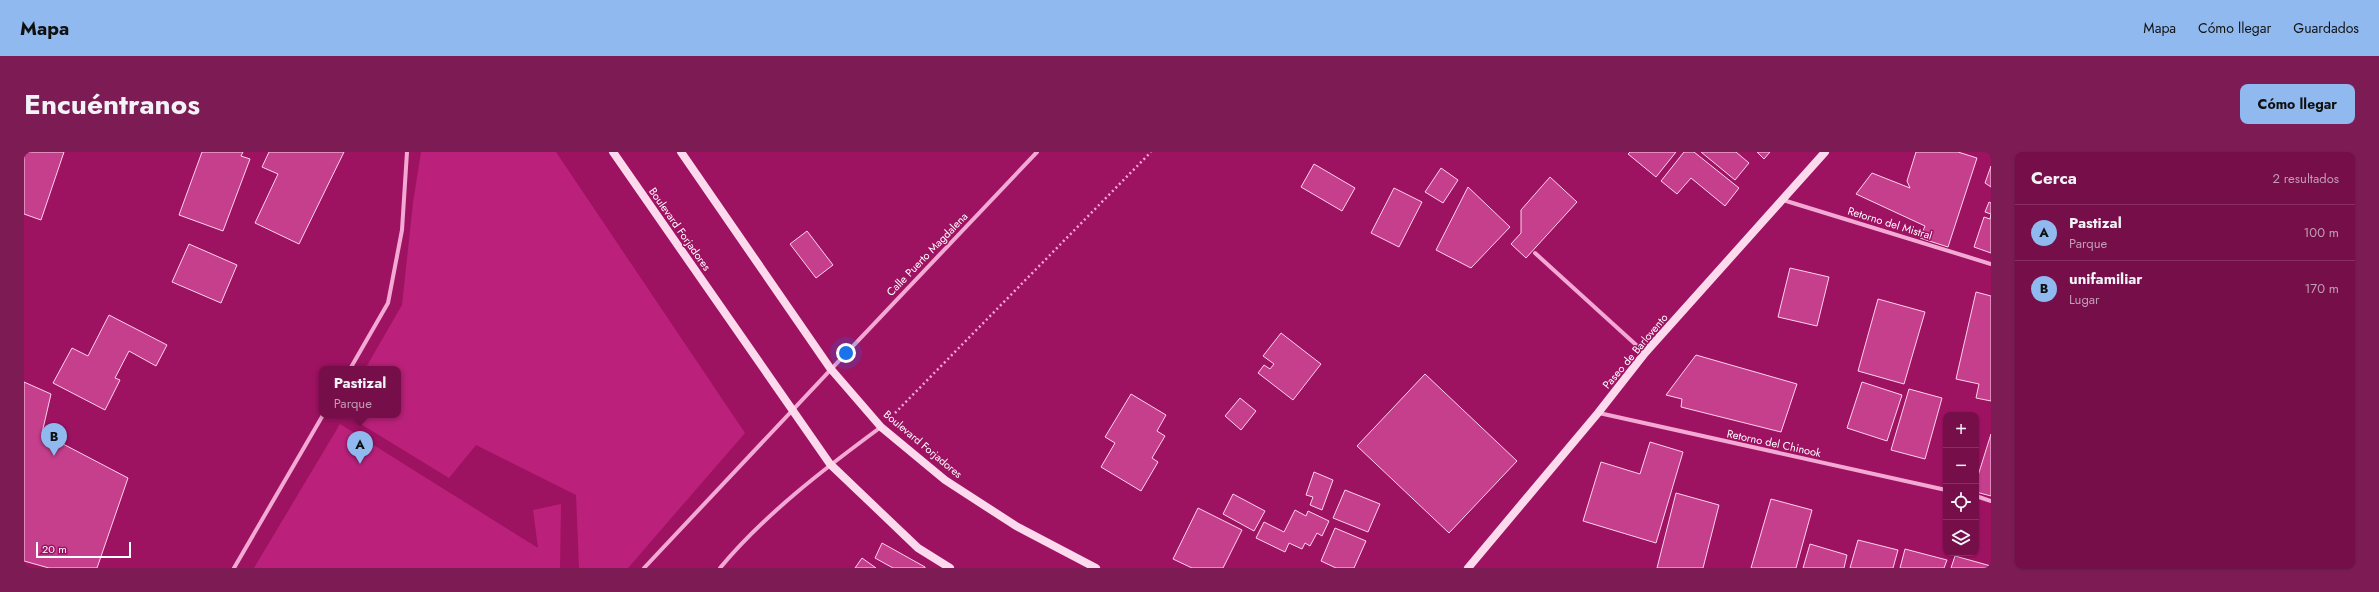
<!DOCTYPE html>
<html lang="es">
<head>
<meta charset="utf-8">
<style>
	:root { --surface:#760e4a; --page:#7d1c54; --text:#f1f3f6; --muted:#c29cb5; --line:#872e62; --accent:#90b9f0 }
	body { margin:0; font-family:Jost,sans-serif; background:var(--page); color:var(--text) }
	.controls { position:absolute; right:12px; bottom:12px; display:grid; overflow:hidden; border-radius:8px; box-shadow:0 1px 3px #0004 }
	.controls button { width:36px; height:36px; display:grid; place-items:center; padding:0; border:0; border-bottom:1px solid var(--line); background:var(--surface); color:var(--text); font:20px sans-serif }
	.scale { position:absolute; left:12px; bottom:10px; width:95px; box-sizing:border-box; padding-left:4px; border:2px solid #fff; border-top:0; font-size:11px; line-height:14px; white-space:nowrap; color:#fff; -webkit-text-stroke:3px #9e1262; paint-order:stroke }
	.you { position:absolute; left:822px; top:201px; width:14px; height:14px; margin:-10px; border:3px solid #fff; border-radius:50%; background:#1a73e8; box-shadow:0 0 0 6px #1a73e833 }
	.badge { display:grid; place-items:center; width:26px; height:26px; border-radius:50%; background:var(--accent); color:#111; font-size:13px; font-weight:700 }
	.pin { position:absolute; translate:-50% -33px; filter:drop-shadow(0 1px 2px #0008) }
	.pin::after { content:''; position:absolute; top:21px; width:14px; height:12px; background:inherit; clip-path:polygon(0 0,100% 0,50% 100%) }
	.popup { position:absolute; left:295px; top:214px; width:82px; height:52px; box-sizing:border-box; display:grid; place-content:center; border-radius:8px; background:var(--surface); filter:drop-shadow(0 1px 3px #0005); font-size:13px; white-space:nowrap; color:var(--muted) }
	.popup b { font-size:15px; color:var(--text) }
	.popup::after { content:''; position:absolute; left:50%; top:100%; margin-left:-8px; border:8px solid transparent; border-top-color:var(--surface) }
	.list { margin:0; padding:0; list-style:none }
	h2 { display:flex; justify-content:space-between; align-items:center; height:52px; margin:0; padding:0 16px; font-size:17px }
	h2 small { font-size:13px; font-weight:400; color:var(--muted) }
	.list li { display:grid; grid-template-columns:26px 1fr auto; gap:12px; align-items:center; box-sizing:border-box; height:56px; padding:0 16px; border-top:1px solid var(--line) }
	.list b { display:block; font-size:15px; white-space:nowrap }
	.list p { margin:0; font-size:13px; white-space:nowrap; color:var(--muted) }
	.list em { font-size:13px; font-style:normal; color:var(--muted) }
	.icon { flex:none; width:22px; height:22px; fill:none; stroke:currentColor; stroke-width:2; stroke-linecap:round; stroke-linejoin:round }
	.map { position:relative; flex:none; width:1967px; height:416px; overflow:hidden; border-radius:8px }
	header { display:flex; align-items:center; gap:24px; box-sizing:border-box; height:56px; padding:0 20px; background:var(--accent); color:#111 }
	header strong { font-size:19px }
	nav { display:flex; gap:22px; margin-inline-start:auto; font-size:14px }
	.intro { display:flex; align-items:center; justify-content:space-between; box-sizing:border-box; height:96px; padding:0 24px }
	h1 { margin:0; font-size:28px }
	.button { padding:10px 18px; border-radius:8px; background:var(--accent); color:#111; font-size:14px; font-weight:700 }
	main { display:flex; gap:24px; padding:0 24px }
	aside { flex:1; background:var(--surface); border-radius:8px; box-shadow:0 1px 3px #0004 }
	.map>svg:first-child { display:block }
</style>
</head>
<body>
<header>
<strong>Mapa</strong>
<nav><a>Mapa</a><a>Cómo llegar</a><a>Guardados</a></nav>
</header>
<div class="intro"><h1>Encuéntranos</h1><a class="button">Cómo llegar</a></div>
<main>
<div class="map">
<svg width="1967" height="416" viewBox="0 0 1967 416">
	<rect width="100%" height="100%" fill="#9e1262"/>
	<g fill="#bb217b">
		<polygon points="397,0 532,0 721,281 604,416 555,416 552,343 452,293 425,326 322,263 374,263 374,217 341,217 378,153 389,51"/>
		<polygon points="316,272 514,396 509,358 537,352 536,416 230,416"/>
	</g>
	<g fill="#c63f8d" stroke="#fed2eb">
		<polygon points="0,0 40,0 17,68 0,62"/>
		<polygon points="178,0 219,0 217,4 226,7 199,79 155,63"/>
		<polygon points="245,0 320,0 275,92 231,71 254,22 238,15"/>
		<polygon points="1606,0 1652,0 1632,25 1604,2"/>
		<polygon points="1660,0 1670,0 1715,36 1701,54 1667,26 1653,42 1637,29"/>
		<polygon points="1677,0 1712,0 1725,11 1711,28"/>
		<polygon points="1733,0 1746,0 1740,7"/>
		<polygon points="1892,0 1934,0 1953,6 1924,95 1896,86 1901,74 1832,42 1848,21 1886,36 1883,29"/>
		<polygon points="1290,12 1331,36 1318,59 1277,35"/>
		<polygon points="1967,14 1967,35 1961,31"/>
		<polygon points="1417,16 1434,28 1419,51 1401,40"/>
		<polygon points="1526,25 1553,50 1502,106 1487,92 1497,81 1497,58"/>
		<polygon points="1444,35 1486,75 1447,116 1412,98"/>
		<polygon points="1370,36 1398,50 1375,95 1347,81"/>
		<polygon points="1965,50 1967,51 1967,101 1950,95 1960,65 1966,67 1967,62 1961,60"/>
		<polygon points="783,79 809,113 792,126 766,92"/>
		<polygon points="165,92 213,113 197,151 148,130"/>
		<polygon points="1766,116 1805,125 1793,174 1754,165"/>
		<polygon points="1952,140 1967,144 1967,249 1952,246 1955,232 1932,227"/>
		<polygon points="1854,147 1901,160 1880,232 1834,219"/>
		<polygon points="85,163 143,193 132,214 105,199 91,226 96,228 81,258 29,231 48,196 64,204"/>
		<polygon points="1257,181 1297,212 1269,248 1234,221 1240,213 1246,217 1250,212 1239,204"/>
		<polygon points="1672,203 1773,232 1757,280 1657,255 1658,247 1642,243"/>
		<polygon points="1401,222 1493,309 1425,381 1333,294"/>
		<polygon points="0,230 27,242 18,281 104,326 73,416 25,416 0,409"/>
		<polygon points="1838,230 1878,243 1863,289 1823,276"/>
		<polygon points="1885,237 1918,246 1901,307 1867,298"/>
		<polygon points="1107,242 1142,263 1133,279 1141,284 1128,306 1134,310 1117,339 1077,315 1091,291 1081,285"/>
		<polygon points="1216,246 1232,259 1217,278 1201,264"/>
		<polygon points="1967,282 1967,344 1952,340 1952,330"/>
		<polygon points="1626,290 1659,300 1632,391 1559,369 1577,310 1616,322"/>
		<polygon points="1290,320 1309,328 1298,358 1286,353 1289,345 1282,343"/>
		<polygon points="1321,338 1356,352 1344,380 1309,366"/>
		<polygon points="1652,341 1695,353 1679,416 1633,416"/>
		<polygon points="1209,342 1241,359 1230,379 1199,362"/>
		<polygon points="1747,347 1788,358 1772,416 1727,416"/>
		<polygon points="1174,356 1218,378 1199,416 1168,416 1149,407"/>
		<polygon points="1271,358 1282,364 1284,359 1305,369 1298,384 1293,381 1286,394 1281,391 1278,397 1265,391 1261,400 1232,386 1240,370 1260,380"/>
		<polygon points="1311,376 1342,389 1330,416 1312,416 1297,409"/>
		<polygon points="1834,388 1874,398 1869,416 1826,416"/>
		<polygon points="858,391 901,415 901,416 869,416 851,406"/>
		<polygon points="1786,392 1823,403 1820,416 1779,416"/>
		<polygon points="1881,397 1923,408 1920,416 1876,416"/>
		<polygon points="1931,404 1967,414 1967,416 1927,416"/>
		<polygon points="838,406 852,416 831,416"/>
	</g>
	<g fill="none" stroke-linecap="round" stroke-linejoin="round">
		<polyline stroke="#f4a9d5" stroke-width="2.5" stroke-dasharray="2 3" stroke-linecap="butt" points="871,261 1127,0"/>
		<g stroke="#f4a9d5" stroke-width="4">
			<polyline points="1759,48 1967,112"/>
			<polyline points="1511,101 1621,201"/>
			<polyline points="326,217 364,151 378,78 383,0"/>
			<polyline points="1575,261 1922,338"/>
			<polyline points="1952,344 1967,349"/>
			<polyline points="210,416 299,263"/>
			<path d="M620 416C751 277 881 138 1013 0"/>
			<path d="M696 416C741 362 800 317 857 275"/>
		</g>
		<g stroke="#fdd9ee" stroke-width="8">
			<polyline points="589,0 806,312 894,396 926,416"/>
			<polyline points="657,0 806,216 857,275 921,328 992,374 1072,416"/>
			<polyline points="1444,416 1574,261 1621,201 1801,0"/>
		</g>
	</g>
	<g text-anchor="middle" stroke-width="3" stroke-linejoin="round" paint-order="stroke">
		<g font-size="11" fill="#fff" stroke="#9e1262">
			<text transform="translate(1866 71) rotate(17)" y="4">Retorno del Mistral</text>
			<text transform="translate(656 77) rotate(55)" y="4">Boulevard Forjadores</text>
			<text transform="translate(903 102) rotate(-46)" y="4">Calle Puerto Magdalena</text>
			<text transform="translate(1611 199) rotate(-50)" y="4">Paseo de Barlovento</text>
			<text transform="translate(1750 291) rotate(12)" y="4">Retorno del Chinook</text>
			<text transform="translate(899 292) rotate(40)" y="4">Boulevard Forjadores</text>
		</g>
	</g>
</svg>
<div class="controls">
<button>+</button>
<button>−</button>
<button><svg class="icon" aria-label="locate" viewBox="0 0 24 24"><circle cx="12" cy="12" r="6"/><path d="M12 2v4M12 18v4M2 12h4M18 12h4"/></svg></button>
<button><svg class="icon" aria-label="layers" viewBox="0 0 24 24"><path d="M12 4l9 5-9 5-9-5zM3 14l9 5 9-5"/></svg></button>
</div>
<div class="scale">20 m</div>
<div class="you"></div>
<div class="pin badge" style="left:336px;top:312px">A</div>
<div class="popup"><b>Pastizal</b>Parque</div>
<div class="pin badge" style="left:30px;top:304px">B</div>
</div>
<aside>
<h2>Cerca<small>2 resultados</small></h2>
<ul class="list">
<li><span class="badge">A</span><div><b>Pastizal</b><p>Parque</p></div><em>100 m</em></li>
<li><span class="badge">B</span><div><b>unifamiliar</b><p>Lugar</p></div><em>170 m</em></li>
</ul>
</aside>
</main>
</body>
</html>
